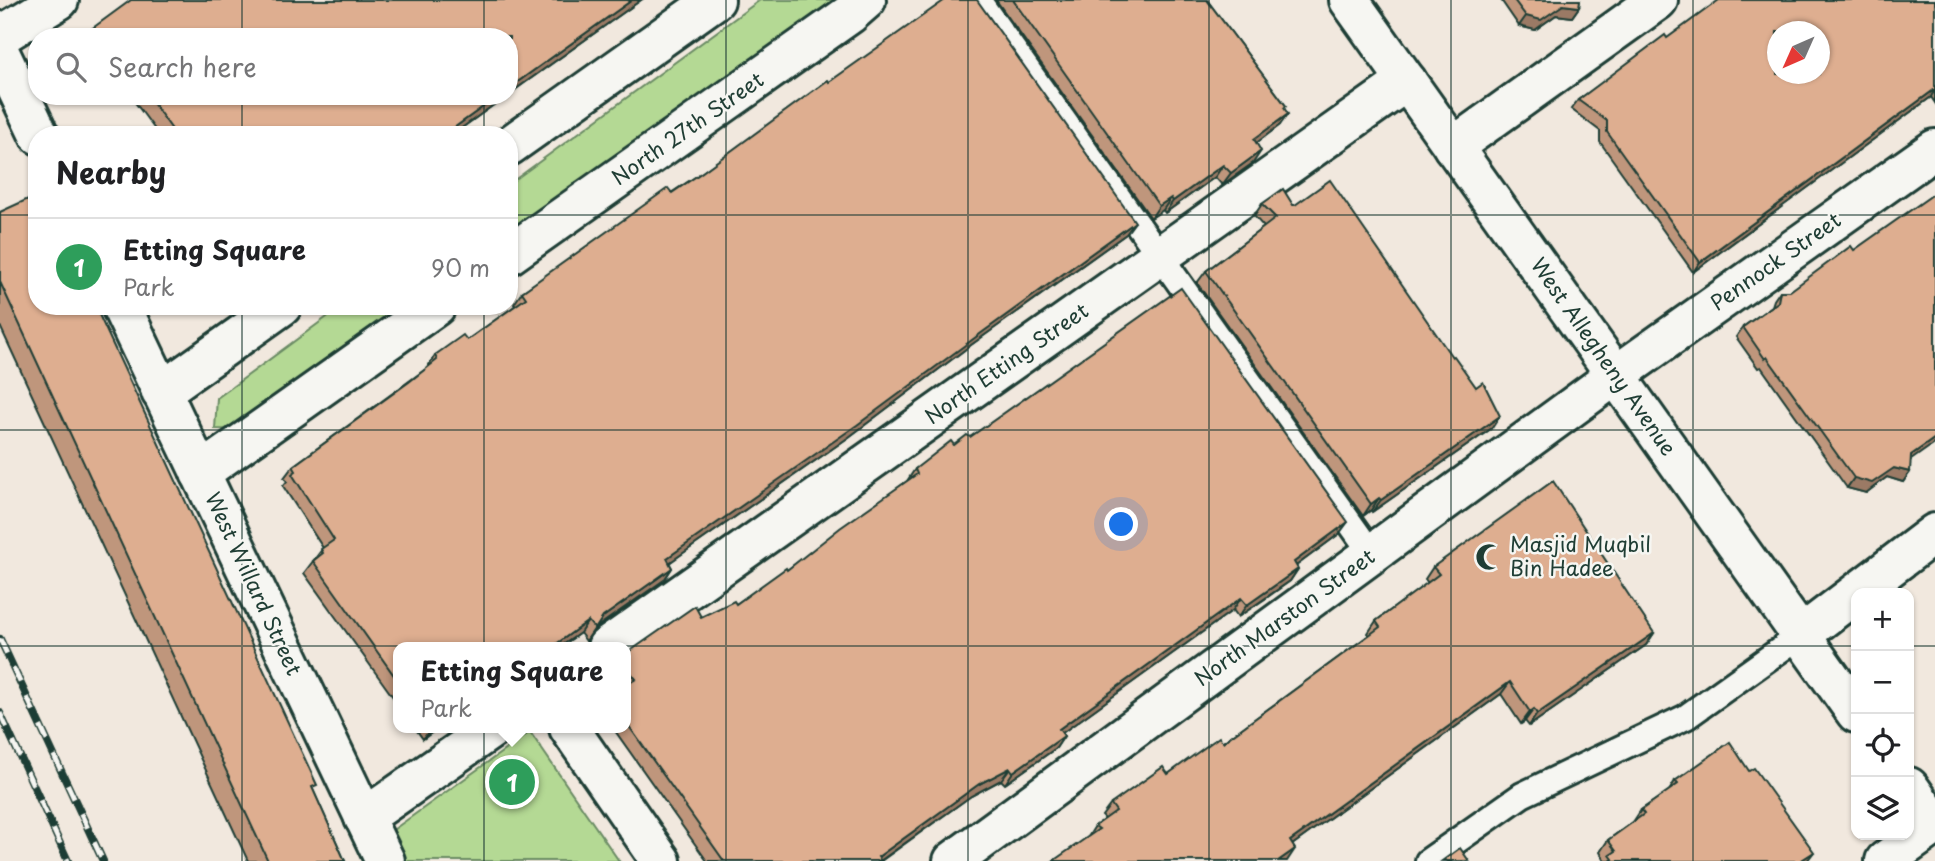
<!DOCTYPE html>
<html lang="en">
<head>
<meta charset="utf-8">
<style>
	:root { --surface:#fff; --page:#f2f2f2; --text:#202124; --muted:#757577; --line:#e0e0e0; --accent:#ea580c }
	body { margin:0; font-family:"Playpen Sans",sans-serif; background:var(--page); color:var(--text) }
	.controls { position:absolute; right:21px; bottom:21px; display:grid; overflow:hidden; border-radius:14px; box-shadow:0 2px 5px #0004 }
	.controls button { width:63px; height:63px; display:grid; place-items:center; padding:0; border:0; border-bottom:2px solid var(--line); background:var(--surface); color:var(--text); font:35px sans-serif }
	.compass { position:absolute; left:1767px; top:21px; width:63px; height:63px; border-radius:50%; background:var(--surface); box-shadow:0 2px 5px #0004; rotate:225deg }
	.you { position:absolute; left:1122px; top:525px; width:24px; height:24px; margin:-18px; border:5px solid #fff; border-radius:50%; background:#1a73e8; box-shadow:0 0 0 10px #1a73e833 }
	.badge { display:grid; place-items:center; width:46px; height:46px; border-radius:50%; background:var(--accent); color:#fff; font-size:23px; font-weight:700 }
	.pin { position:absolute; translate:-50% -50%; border:4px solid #fff; box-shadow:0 2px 7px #0006 }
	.popup { position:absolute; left:393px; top:642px; width:238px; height:91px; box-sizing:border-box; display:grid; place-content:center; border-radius:14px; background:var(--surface); filter:drop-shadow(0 2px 5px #0005); font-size:23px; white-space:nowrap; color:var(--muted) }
	.popup b { font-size:26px; color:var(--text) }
	.popup::after { content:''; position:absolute; left:50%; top:100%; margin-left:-14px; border:14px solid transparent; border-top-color:var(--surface) }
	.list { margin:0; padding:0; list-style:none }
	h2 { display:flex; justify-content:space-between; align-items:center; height:91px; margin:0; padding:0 28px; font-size:30px }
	h2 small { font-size:23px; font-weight:400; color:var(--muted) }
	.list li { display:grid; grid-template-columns:46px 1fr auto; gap:21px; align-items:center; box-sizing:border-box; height:98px; padding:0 28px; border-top:2px solid var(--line) }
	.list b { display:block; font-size:26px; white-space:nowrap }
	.list p { margin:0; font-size:23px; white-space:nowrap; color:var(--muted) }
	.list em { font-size:23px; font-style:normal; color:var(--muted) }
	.icon { flex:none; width:38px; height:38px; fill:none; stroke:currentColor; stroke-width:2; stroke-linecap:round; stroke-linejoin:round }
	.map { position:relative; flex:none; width:1935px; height:861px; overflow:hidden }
	.search { position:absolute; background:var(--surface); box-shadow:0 2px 5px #0004; left:28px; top:28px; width:490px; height:77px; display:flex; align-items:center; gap:18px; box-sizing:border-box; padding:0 24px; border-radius:28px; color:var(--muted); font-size:26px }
	.panel { position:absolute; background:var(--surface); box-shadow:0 2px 5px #0004; left:28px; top:126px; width:490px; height:189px; border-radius:28px }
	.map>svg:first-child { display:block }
</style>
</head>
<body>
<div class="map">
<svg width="1935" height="861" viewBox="0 0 1935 861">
	<rect width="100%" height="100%" fill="#f1e8de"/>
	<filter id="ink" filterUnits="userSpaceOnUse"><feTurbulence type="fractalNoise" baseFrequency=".0143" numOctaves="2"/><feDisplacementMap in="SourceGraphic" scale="14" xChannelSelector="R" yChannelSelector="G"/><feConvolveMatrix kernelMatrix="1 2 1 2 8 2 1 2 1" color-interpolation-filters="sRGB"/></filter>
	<g filter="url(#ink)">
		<g fill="#b4d994" stroke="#6a8b64" stroke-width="2">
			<polygon points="760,0 840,0 509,239 509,184"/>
			<polygon points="342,306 416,306 244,430 215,429 217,398"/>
			<polygon points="530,732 619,861 404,861 390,832"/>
		</g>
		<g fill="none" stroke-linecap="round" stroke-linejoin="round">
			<defs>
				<g id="lane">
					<polyline points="978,0 1372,554"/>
					<polyline points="1428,861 1522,795 1686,717 1801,635"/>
				</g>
				<g id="street">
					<polyline points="0,36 59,0"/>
					<polyline points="0,53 39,135"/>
					<polyline points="509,146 715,0"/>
					<polyline points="1453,147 1658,0"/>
					<polyline points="509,255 850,14 866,0"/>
					<polyline points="121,306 385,861"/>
					<polyline points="161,392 282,306"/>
					<polyline points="200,473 436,306"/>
					<polyline points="1801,635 1935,533"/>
					<polyline points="607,647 1407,81"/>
					<polyline points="569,728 661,861"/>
					<polyline points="364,818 493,728"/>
					<polyline points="953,861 1616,375 1935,149"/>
					<polyline points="1885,861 1935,825"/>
				</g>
				<g id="secondary">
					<polyline points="1349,0 1856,713"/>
					<polyline points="1909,787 1935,824"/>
				</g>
			</defs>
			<use href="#lane" stroke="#1f3d34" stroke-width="30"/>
			<use href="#street" stroke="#1f3d34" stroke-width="44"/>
			<use href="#secondary" stroke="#1f3d34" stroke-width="44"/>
			<use href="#lane" stroke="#f6f6f2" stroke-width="24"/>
			<use href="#street" stroke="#f6f6f2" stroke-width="38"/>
			<use href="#secondary" stroke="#f6f6f2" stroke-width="38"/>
			<defs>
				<g id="rail">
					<polyline points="0,639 103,861"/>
					<polyline points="0,713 68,861"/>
				</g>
			</defs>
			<use href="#rail" stroke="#1f3d34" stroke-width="8"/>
			<use href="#rail" stroke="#f6f6f2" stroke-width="5" stroke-dasharray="16" stroke-linecap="butt"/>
		</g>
		<g fill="#bf967c" stroke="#1f3d34" stroke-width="2">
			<polygon points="641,0 509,94 509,37 85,37 90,30"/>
			<polygon points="996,0 1207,0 1286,106 1284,109 1280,125 1256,143 1253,163 1222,185 1215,177 1165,213 1163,210 1151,218"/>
			<polygon points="1501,0 1580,0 1579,7 1572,17 1556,15 1535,30 1519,26"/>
			<polygon points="1935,0 1935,103 1931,97 1693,272 1600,142 1600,131 1571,109 1578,100 1667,38"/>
			<polygon points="829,82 1126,234 971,345 849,437 669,563 672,568 664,580 595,628 586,641 580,633 560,647 398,647 398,704 304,573 323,548 283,486 287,481 284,478 293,466 427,368 435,355 467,340 515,306 514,304 522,292 701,173"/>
			<polygon points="120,96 506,96 452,135 159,135 131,97 122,99"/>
			<polygon points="1262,204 1293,205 1492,428 1372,512 1371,510 1363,516 1197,283 1206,271 1264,227 1254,216"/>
			<polygon points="0,212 313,790 345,861 248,861 0,326"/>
			<polygon points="1780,291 1790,291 1910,460 1910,472 1903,482 1887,477 1866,493 1847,488 1761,367 1758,368 1736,337 1743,327 1772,306 1774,300"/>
			<polygon points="970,437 1339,534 1296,566 1298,569 1290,581 1265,599 1238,617 1233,610 1062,733 1064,736 1056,748 1005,784 1001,780 971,796 881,861 707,861 613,728 626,728 626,654 701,617 736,604 787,570 907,481 915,469 954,445"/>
			<polygon points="1433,567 1654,633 1646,645 1529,726 1525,721 1521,724 1501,694 1292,845 1088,837 1095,826 1105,819 1102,816 1111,804 1168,774 1223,742 1369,635 1368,633 1376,621 1428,583 1425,579"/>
			<polygon points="415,728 438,728 423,739"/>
			<polygon points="1675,781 1807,861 1605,861 1600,852 1608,840 1633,822 1641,810 1669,791"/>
		</g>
		<g fill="#9b7a65" stroke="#1f3d34" stroke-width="2">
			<polygon points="632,0 641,0 509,94 509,88"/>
			<polygon points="1563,5 1579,7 1572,17 1556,15 1535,30 1519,26 1526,16"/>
			<polygon points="1935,89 1931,97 1693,272 1700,262"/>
			<polygon points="124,96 132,96 122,99"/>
			<polygon points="498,96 506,96 452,135 444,135"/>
			<polygon points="1288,114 1280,125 1246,151 1254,139"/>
			<polygon points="1261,151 1253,163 1222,185 1231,173"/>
			<polygon points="1223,165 1215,177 1165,213 1173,201"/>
			<polygon points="1171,198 1163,210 1151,218 1159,206"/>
			<polygon points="1135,222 1126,234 971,345 849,437 659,570 667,558"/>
			<polygon points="1500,416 1492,428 1372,512 1381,500"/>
			<polygon points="1935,438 1935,443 1904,465 1911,455"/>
			<polygon points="1894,468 1910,472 1903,482 1887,477 1866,493 1847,488 1854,478"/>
			<polygon points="1379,498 1371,510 1363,516 1371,504"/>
			<polygon points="1348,522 1339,534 1285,574 1294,562"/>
			<polygon points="672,568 664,580 594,629 603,617"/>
			<polygon points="1298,569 1290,581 1238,617 1247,605"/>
			<polygon points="1241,598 1233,610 1051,741 1059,729"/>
			<polygon points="588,621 580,633 560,647 552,647"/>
			<polygon points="1654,633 1646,645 1529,726 1537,714"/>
			<polygon points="1510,682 1501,694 1281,853 1290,841"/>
			<polygon points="1534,709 1525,721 1521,724 1530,712"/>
			<polygon points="431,728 438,728 423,739"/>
			<polygon points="1064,736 1056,748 1005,784 1013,772"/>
			<polygon points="1010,768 1001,780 971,796 880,861 878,857 979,784"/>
			<polygon points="1295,849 1287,861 1278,861"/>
			<polygon points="1814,852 1807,861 1800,861"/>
		</g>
		<g fill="#deae90" stroke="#1f3d34" stroke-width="2" fill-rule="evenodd">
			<polygon points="131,0 632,0 509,88 509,37 94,37 90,30"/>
			<polygon points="945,0 977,0 1135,222 980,334 857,425 667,558 672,568 603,617 595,629 588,621 552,647 398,647 398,681 313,561 323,553 321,549 334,540 292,474 296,471 293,466 409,382 437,360 435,355 463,335 467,340 526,298 522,292 668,188 672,193 701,173 828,80 829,82"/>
			<polygon points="1013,0 1207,0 1286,106 1284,108 1288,114 1254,139 1261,151 1231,173 1223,165 1173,201 1171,198 1159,206"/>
			<polygon points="1514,0 1580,0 1579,7 1563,5 1541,20 1526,16"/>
			<path d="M1719 0H1935V89L1700 262 1607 132V121L1578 100 1665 35 1667 38ZM1777 32H1819V74H1777Z"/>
			<polygon points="148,96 498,96 444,135 176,135"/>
			<polygon points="1330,180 1452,357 1454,356 1476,387 1483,382 1500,416 1381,500 1379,498 1371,504 1206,271 1276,218 1262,204 1283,189 1293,205 1295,205"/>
			<polygon points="1935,193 1935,438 1911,455 1910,472 1894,468 1872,483 1854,478 1767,357 1765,359 1743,327 1778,302 1780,291 1790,291 1851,246 1854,250"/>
			<polygon points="37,195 37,306 95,306 317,785 312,787 345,861 268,861 0,282 0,212"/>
			<polygon points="1181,288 1348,522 1294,562 1298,569 1247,605 1241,598 1059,729 1064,736 1013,772 1010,768 979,784 878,857 881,861 724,861 626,722 626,685 636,679 626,667 626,654 695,606 701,617 734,601 736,604 786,568 787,570 840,528 917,474 915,469 951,441 954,445 967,435 970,437"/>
			<polygon points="1553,481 1654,633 1537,714 1534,709 1530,712 1510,682 1290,841 1295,849 1278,861 1053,861 1099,829 1095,826 1116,811 1111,804 1163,767 1168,774 1219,737 1223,742 1380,627 1376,621 1439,574 1433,567"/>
			<polygon points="1730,742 1749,771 1754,768 1814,852 1800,861 1610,861 1613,859 1610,855 1616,851 1608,840 1644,814 1641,810 1678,784 1675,781"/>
			<polygon points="1460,848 1469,861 1442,861"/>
		</g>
	</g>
	<path fill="none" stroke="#1f3d34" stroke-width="2" stroke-opacity="0.55" d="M242 0V37M484 0V37M726 0V861M968 0V861M1209 0V861M1451 0V861M1693 0V861M242 96V135M484 96V135M0 215H37M509 215H1935M242 306V861M484 306V861M0 430H1935M0 646H1856M1909 646H1935"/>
	<defs>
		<symbol id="mosque-bare" viewBox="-9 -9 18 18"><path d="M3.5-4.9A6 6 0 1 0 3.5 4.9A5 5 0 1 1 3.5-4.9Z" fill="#1f3d34" stroke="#f6f6f2" stroke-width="2.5" paint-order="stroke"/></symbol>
	</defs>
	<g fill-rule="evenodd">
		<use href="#mosque-bare" x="1470" y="538" width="38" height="38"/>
	</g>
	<g text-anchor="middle" stroke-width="5" stroke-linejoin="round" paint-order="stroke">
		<g font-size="21" fill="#1f3d34" stroke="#f6f6f2">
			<text transform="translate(688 129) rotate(-35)" y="7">North 27th Street</text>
			<text transform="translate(1776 262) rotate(-35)" y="7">Pennock Street</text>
			<text transform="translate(1603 357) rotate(55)" y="7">West Allegheny Avenue</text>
			<text transform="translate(1007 364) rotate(-35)" y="7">North Etting Street</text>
			<text transform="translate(253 584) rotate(65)" y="7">West Willard Street</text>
			<text transform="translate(1285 618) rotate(-36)" y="7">North Marston Street</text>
		</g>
		<g font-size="21" fill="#1f3d34" stroke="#f6f6f2" text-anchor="start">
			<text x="1510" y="552">Masjid Muqbil<tspan x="1510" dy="24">Bin Hadee</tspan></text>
		</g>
	</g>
</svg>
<div class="controls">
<button>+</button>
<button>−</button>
<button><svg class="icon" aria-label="locate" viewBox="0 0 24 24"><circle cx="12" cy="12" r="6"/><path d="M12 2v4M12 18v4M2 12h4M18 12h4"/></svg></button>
<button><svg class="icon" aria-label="layers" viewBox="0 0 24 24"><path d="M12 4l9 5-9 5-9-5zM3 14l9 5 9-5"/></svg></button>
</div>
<svg class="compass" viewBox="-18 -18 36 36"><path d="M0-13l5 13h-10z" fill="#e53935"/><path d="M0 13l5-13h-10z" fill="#757577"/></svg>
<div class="you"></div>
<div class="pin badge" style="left:512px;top:782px;background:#2e9e5b">1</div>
<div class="popup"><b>Etting Square</b>Park</div>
<div class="search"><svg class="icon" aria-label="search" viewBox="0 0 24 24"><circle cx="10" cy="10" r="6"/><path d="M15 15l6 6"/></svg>Search here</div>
<section class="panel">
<h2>Nearby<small></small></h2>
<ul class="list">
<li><span class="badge" style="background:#2e9e5b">1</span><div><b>Etting Square</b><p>Park</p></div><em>90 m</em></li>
</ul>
</section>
</div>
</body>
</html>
